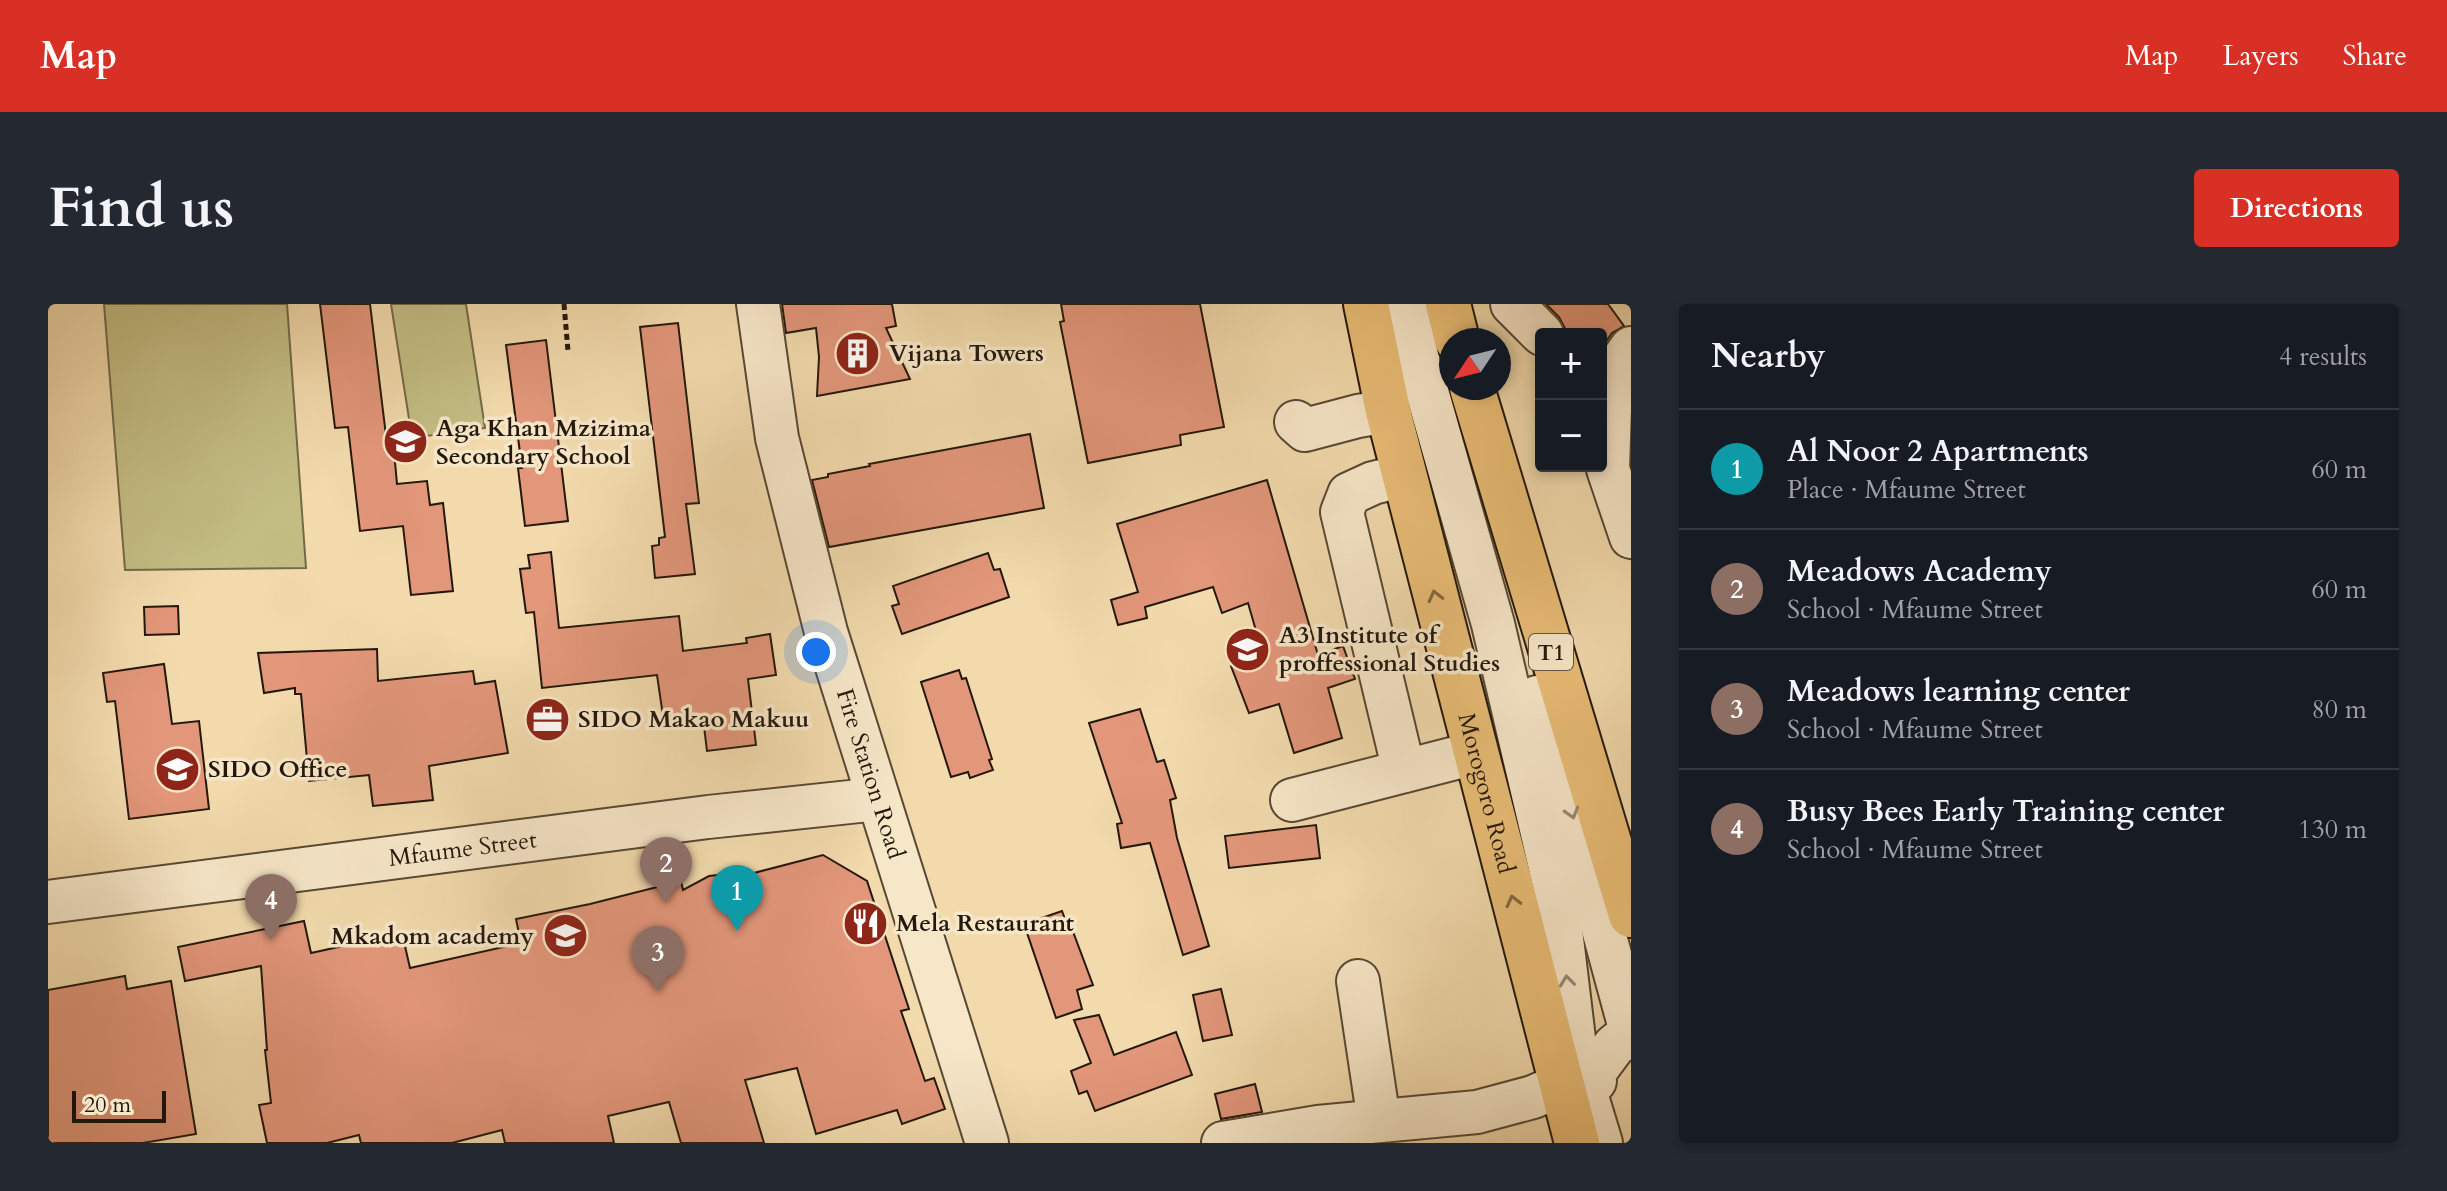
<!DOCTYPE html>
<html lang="en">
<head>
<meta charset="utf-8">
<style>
	:root { --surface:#171b24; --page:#242831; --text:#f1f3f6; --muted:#9ea1a6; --line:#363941; --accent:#d93025 }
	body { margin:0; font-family:Cardo,serif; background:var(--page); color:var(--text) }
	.controls { position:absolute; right:24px; top:24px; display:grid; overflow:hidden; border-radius:8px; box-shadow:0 4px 12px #0003 }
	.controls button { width:72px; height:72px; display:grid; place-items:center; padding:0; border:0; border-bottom:2px solid var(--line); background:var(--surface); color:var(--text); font:40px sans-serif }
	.compass { position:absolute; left:1391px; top:24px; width:72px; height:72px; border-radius:50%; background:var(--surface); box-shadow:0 4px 12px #0003; rotate:235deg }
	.scale { position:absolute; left:24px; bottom:20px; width:94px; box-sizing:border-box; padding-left:8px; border:4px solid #23180c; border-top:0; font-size:22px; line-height:28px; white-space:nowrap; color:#23180c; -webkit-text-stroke:6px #f7e7c9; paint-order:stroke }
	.you { position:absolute; left:768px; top:348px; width:28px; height:28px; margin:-20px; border:6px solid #fff; border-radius:50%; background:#1a73e8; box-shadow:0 0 0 12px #1a73e833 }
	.badge { display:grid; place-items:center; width:52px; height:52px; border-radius:50%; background:var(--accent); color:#fff; font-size:26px; font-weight:700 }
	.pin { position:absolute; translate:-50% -66px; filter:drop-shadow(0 2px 4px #0008) }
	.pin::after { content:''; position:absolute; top:42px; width:28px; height:24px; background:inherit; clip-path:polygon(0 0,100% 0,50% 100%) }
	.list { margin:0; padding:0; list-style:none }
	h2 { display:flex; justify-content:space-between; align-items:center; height:104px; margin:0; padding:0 32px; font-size:34px }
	h2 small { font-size:26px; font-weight:400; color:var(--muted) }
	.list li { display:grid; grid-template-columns:52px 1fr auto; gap:24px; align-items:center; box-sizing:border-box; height:120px; padding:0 32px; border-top:2px solid var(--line) }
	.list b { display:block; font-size:30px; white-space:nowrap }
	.list p { margin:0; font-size:26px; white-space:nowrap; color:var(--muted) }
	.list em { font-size:26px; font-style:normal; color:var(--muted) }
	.map { position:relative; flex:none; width:1583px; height:839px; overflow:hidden; border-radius:8px }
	header { display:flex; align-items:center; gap:48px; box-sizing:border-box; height:112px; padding:0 40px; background:var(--accent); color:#fff }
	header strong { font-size:38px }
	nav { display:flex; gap:44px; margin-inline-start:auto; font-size:28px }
	.intro { display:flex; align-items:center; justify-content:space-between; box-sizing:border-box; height:192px; padding:0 48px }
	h1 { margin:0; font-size:56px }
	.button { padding:20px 36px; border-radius:8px; background:var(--accent); color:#fff; font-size:28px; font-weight:700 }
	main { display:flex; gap:48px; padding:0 48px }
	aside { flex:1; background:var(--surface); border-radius:8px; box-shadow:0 4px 12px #0003 }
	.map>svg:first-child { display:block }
</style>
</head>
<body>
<header>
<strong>Map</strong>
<nav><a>Map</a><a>Layers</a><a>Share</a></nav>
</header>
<div class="intro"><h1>Find us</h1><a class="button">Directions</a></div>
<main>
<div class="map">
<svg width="1583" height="839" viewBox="0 0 1583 839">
	<rect width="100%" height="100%" fill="#f2daac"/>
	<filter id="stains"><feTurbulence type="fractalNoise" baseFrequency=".0025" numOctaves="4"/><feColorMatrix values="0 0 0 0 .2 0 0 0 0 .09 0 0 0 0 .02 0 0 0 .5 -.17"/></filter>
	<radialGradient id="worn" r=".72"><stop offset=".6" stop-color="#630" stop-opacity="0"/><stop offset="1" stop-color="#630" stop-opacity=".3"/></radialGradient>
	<g fill="#c3bd84" stroke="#736a48" stroke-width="2">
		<polygon points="56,0 239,0 258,264 77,266"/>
		<polygon points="343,0 418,0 437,124 364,134"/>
	</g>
	<g fill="#e2967a" stroke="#23180c" stroke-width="2">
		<polygon points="272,0 322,0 340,148 346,147 349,180 379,177 382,201 395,199 405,287 363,291 355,222 312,227 300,123 287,124"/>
		<polygon points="734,0 844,0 848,22 838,24 862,75 769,92 771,53 768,24 738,29"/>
		<polygon points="1013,0 1152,0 1176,123 1132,131 1133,141 1040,159 1012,18 1016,17"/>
		<polygon points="1498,0 1560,0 1576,22 1564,29 1553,45 1553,30 1520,30 1511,13"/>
		<polygon points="630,19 651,199 638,200 647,270 607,274 604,242 611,241 611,234 617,233 592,23"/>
		<polygon points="498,36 520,217 477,222 470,164 474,164 458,41"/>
		<polygon points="982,130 996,204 781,243 764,176 780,173 780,170 822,162 821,160"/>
		<polygon points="1219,176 1270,351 1295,342 1307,375 1280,384 1294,434 1246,449 1231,400 1201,409 1183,362 1215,351 1200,299 1174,309 1165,283 1097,303 1099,314 1070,321 1063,296 1090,288 1069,220"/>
		<polygon points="503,248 511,324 631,312 635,347 699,339 698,334 722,330 728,371 700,375 708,441 659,447 655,414 616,419 609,371 494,384 486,308 478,309 472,265 482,264 480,251"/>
		<polygon points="940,249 946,266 952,265 961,293 854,330 844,302 851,300 845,282"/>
		<polygon points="130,302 131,330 97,331 96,303"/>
		<polygon points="329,345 330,377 425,367 427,380 447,377 460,449 381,462 385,496 325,502 321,471 261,477 253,390 247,390 247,384 216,389 210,349"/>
		<polygon points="116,360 124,420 151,417 161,505 81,515 67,397 59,398 55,369"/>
		<polygon points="911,366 914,375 918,374 944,455 941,456 945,466 922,474 920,468 903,473 873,378"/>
		<polygon points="1092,405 1109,458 1116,456 1128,494 1122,496 1129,534 1161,642 1135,651 1102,539 1073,544 1069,520 1074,519 1041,419"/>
		<polygon points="1268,521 1272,554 1181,564 1177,532"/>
		<polygon points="775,551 819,577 861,705 853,707 877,777 886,774 897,805 854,820 849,806 768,830 749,764 697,776 716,839 633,839 621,798 560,812 566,839 457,839 454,826 404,839 313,839 311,831 279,839 219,839 211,801 223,799 217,746 219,746 213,662 137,677 130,643 256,617 263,649 354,629 362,664 473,639 468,615 542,600 633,577 635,586 661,572 670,571 679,576"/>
		<polygon points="1014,607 1018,618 1021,617 1045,681 1029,686 1034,705 1008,714 976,620"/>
		<polygon points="77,672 79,685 123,677 148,830 95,839 0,839 0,686"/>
		<polygon points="1173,685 1184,731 1155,737 1145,691"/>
		<polygon points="1051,711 1066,751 1128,728 1144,771 1047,807 1039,787 1031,790 1023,767 1043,759 1026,716"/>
		<polygon points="1207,780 1214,808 1173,815 1167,790"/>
	</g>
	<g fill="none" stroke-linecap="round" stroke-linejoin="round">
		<defs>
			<g id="minor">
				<path id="s1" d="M710 0 729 134 778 328 939 839"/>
				<polyline points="1357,0 1369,52 1445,320 1509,593 1529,760 1553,839"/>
				<polyline points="1464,0 1494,30"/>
				<polyline points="1583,44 1570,62 1562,106 1560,165 1583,233"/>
				<polyline points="1248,118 1257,126 1310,112 1340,107"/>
				<polyline points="1489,393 1522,503 1583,728 1566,742 1537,781"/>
				<polyline points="1356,467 1294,208 1301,190 1325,179 1357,171"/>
				<polyline points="1244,496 1427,449"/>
				<path id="s2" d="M0 598 660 513 830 495"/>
				<polyline points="1310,677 1331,817"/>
				<polyline points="1175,839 1270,823 1429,808 1485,793 1513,781 1537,781 1547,777"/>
			</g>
			<g id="highway">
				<path id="s3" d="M1318 0 1340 107 1529 839"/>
				<polyline points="1400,0 1409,36"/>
				<polyline points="1424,84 1583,611"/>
			</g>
		</defs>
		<use href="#minor" stroke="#574834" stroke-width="46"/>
		<use href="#highway" stroke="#23180c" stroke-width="48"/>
		<polyline stroke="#23180c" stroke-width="5" stroke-dasharray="6 4" stroke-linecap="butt" points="516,0 520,47"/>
		<use href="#minor" stroke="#f7e7c9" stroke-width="42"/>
		<use href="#highway" stroke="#e9bd76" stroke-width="44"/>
	</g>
	<defs><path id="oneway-chevron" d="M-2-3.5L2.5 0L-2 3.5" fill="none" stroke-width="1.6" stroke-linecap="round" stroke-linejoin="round" transform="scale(2)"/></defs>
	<g stroke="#866a41">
		<use href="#oneway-chevron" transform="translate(1387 292) rotate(-104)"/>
		<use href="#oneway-chevron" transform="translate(1465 597) rotate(-104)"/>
	</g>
	<g stroke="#988a74">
		<use href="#oneway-chevron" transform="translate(1524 509) rotate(74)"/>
		<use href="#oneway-chevron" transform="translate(1519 677) rotate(-97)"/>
	</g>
	<defs>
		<symbol id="building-disc" viewBox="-11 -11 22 22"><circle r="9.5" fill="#8f2418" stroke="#f7e7c9"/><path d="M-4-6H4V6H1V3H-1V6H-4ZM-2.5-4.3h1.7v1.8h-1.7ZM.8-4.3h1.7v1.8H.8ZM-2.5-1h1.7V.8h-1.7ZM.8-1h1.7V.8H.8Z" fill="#fff"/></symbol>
		<symbol id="school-disc" viewBox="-11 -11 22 22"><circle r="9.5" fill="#8f2418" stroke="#f7e7c9"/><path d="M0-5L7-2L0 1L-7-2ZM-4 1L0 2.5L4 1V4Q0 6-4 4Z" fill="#fff"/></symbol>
		<symbol id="university-disc" viewBox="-11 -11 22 22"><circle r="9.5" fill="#8f2418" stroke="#f7e7c9"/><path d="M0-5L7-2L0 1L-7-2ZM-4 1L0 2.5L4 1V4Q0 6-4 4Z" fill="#fff"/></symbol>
		<symbol id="office-disc" viewBox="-11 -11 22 22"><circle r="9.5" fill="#8f2418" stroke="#f7e7c9"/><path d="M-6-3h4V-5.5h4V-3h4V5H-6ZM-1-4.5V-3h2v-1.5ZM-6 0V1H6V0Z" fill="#fff"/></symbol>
		<symbol id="restaurant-disc" viewBox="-11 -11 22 22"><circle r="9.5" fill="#8f2418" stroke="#f7e7c9"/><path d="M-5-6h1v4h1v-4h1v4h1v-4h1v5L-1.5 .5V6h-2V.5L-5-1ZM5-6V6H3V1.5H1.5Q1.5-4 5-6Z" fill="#fff"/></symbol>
	</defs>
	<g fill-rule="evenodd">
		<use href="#building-disc" x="784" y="24" width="51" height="51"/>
		<use href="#school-disc" x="332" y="112" width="51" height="51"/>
		<use href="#university-disc" x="1174" y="320" width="51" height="51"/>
		<use href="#office-disc" x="474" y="390" width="51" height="51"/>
		<use href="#university-disc" x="104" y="440" width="51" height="51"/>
		<use href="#restaurant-disc" x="792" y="594" width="51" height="51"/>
		<use href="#school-disc" x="492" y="606" width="51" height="51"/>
	</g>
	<g text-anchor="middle" stroke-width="7" stroke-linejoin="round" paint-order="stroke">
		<rect fill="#f7e7c9" stroke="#635645" stroke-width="2" x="1481" y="330" width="44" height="36" rx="6"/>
		<g font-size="22" font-weight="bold" fill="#23180c">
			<text x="1503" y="356">T1</text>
		</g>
		<g font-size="24" font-weight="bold" fill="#23180c" stroke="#f7e7c9" text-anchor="start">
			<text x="841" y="57">Vijana Towers</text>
			<text x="388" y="132">Aga Khan Mzizima<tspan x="388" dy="28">Secondary School</tspan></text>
			<text x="1231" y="339">A3 Institute of<tspan x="1231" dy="28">proffessional Studies</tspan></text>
			<text x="530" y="423">SIDO Makao Makuu</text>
			<text x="160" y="473">SIDO Office</text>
			<text x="848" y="627">Mela Restaurant</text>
			<text x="486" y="640" text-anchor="end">Mkadom academy</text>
		</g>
		<g font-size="24" fill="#23180c" stroke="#f7e7c9">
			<text dy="8" stroke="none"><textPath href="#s1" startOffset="484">Fire Station Road</textPath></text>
			<text dy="8" stroke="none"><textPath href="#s3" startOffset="504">Morogoro Road</textPath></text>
			<text dy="8" stroke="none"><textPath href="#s2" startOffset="418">Mfaume Street</textPath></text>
		</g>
	</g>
	<rect width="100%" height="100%" filter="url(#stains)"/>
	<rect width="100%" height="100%" fill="url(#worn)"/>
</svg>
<div class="controls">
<button>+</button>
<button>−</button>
</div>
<svg class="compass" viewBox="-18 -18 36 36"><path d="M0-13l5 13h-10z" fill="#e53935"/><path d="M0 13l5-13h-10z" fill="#9ea1a6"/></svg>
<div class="scale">20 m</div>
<div class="you"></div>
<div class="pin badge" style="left:689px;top:627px;background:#0f9aa8">1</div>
<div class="pin badge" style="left:618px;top:599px;background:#8d6e63">2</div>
<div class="pin badge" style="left:610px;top:688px;background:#8d6e63">3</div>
<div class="pin badge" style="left:223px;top:636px;background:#8d6e63">4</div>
</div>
<aside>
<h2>Nearby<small>4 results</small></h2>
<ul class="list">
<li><span class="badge" style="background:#0f9aa8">1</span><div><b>Al Noor 2 Apartments</b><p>Place · Mfaume Street</p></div><em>60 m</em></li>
<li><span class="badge" style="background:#8d6e63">2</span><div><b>Meadows Academy</b><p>School · Mfaume Street</p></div><em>60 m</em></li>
<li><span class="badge" style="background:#8d6e63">3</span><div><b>Meadows learning center</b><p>School · Mfaume Street</p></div><em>80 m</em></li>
<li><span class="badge" style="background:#8d6e63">4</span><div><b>Busy Bees Early Training center</b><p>School · Mfaume Street</p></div><em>130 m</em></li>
</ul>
</aside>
</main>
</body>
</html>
